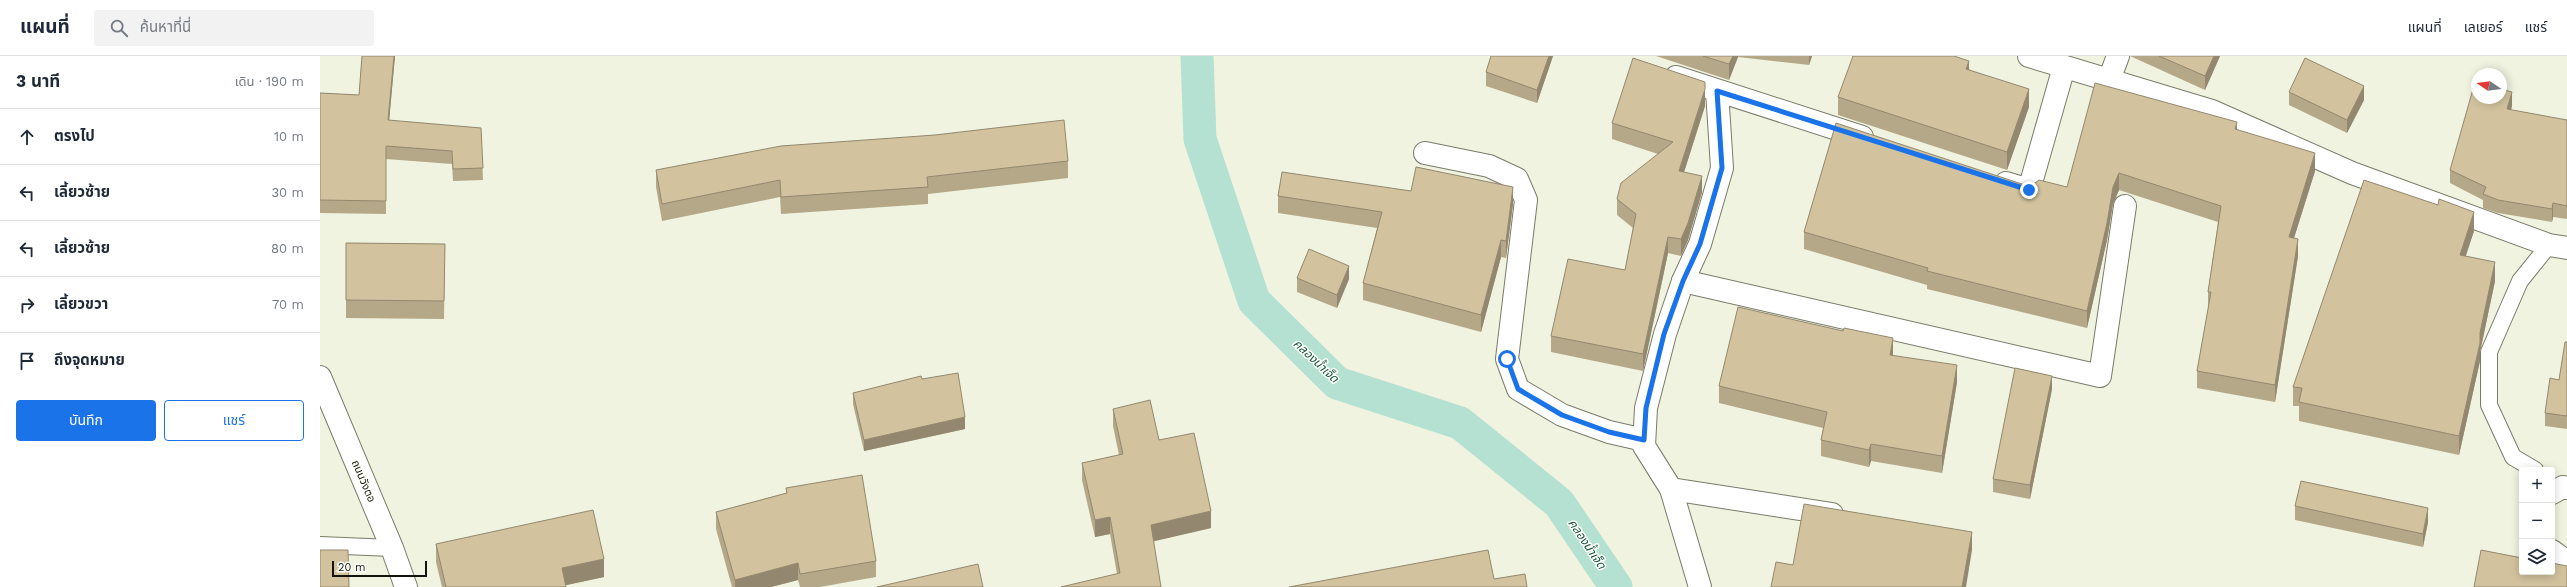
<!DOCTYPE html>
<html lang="th">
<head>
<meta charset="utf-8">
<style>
	:root { --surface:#fff; --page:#f2f2f3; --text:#1f2937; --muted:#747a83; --line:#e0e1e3; --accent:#1a73e8 }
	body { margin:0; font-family:"Work Sans","Noto Sans Thai",sans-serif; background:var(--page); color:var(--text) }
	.controls { position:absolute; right:12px; bottom:12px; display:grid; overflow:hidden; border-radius:4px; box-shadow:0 2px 10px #0003 }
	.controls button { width:36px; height:36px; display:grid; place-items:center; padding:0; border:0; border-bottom:1px solid var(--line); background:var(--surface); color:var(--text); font:20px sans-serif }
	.compass { position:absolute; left:2151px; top:12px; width:36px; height:36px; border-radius:50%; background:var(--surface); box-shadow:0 2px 10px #0003; rotate:283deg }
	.scale { position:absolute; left:12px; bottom:10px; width:95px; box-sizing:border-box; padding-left:4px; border:2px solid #12130c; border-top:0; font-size:11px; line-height:14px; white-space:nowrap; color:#12130c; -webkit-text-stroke:3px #fefffa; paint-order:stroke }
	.stop { position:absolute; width:12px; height:12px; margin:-9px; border:3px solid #1a73e8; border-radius:50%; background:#fff }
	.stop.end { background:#1a73e8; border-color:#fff; box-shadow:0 1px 4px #0008 }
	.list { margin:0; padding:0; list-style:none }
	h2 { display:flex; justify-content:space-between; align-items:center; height:52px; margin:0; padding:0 16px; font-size:17px }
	h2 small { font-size:13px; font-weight:400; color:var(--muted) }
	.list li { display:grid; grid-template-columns:26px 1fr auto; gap:12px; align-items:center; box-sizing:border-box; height:56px; padding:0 16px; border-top:1px solid var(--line) }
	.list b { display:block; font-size:15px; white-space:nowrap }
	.list em { font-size:13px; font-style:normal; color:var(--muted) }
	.actions { display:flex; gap:8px; padding:12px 16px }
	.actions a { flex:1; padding:9px 0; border:1px solid var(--accent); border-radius:4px; text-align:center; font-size:14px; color:var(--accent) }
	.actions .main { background:var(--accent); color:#fff }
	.icon { flex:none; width:22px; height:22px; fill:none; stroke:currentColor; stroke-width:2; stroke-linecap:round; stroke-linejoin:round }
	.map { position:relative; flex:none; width:2247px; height:531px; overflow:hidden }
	header { display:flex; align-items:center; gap:24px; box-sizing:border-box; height:56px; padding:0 20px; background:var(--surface); border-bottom:1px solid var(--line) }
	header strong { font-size:19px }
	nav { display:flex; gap:22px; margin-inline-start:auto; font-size:14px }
	.search { width:280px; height:36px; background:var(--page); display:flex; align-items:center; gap:10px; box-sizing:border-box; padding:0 14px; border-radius:4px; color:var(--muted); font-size:15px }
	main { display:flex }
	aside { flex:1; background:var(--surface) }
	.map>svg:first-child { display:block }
</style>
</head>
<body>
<header>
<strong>แผนที่</strong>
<div class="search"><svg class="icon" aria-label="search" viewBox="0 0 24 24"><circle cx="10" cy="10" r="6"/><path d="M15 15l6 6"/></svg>ค้นหาที่นี่</div>
<nav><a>แผนที่</a><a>เลเยอร์</a><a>แชร์</a></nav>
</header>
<main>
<aside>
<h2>3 นาที<small>เดิน · 190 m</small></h2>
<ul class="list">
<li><svg class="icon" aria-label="ahead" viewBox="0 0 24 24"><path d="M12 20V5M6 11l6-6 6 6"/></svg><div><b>ตรงไป</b></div><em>10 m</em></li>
<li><svg class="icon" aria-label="left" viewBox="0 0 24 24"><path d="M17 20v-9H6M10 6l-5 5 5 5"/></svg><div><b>เลี้ยวซ้าย</b></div><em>30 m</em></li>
<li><svg class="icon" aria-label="left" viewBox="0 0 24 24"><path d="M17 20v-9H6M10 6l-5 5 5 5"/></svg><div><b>เลี้ยวซ้าย</b></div><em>80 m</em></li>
<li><svg class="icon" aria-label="right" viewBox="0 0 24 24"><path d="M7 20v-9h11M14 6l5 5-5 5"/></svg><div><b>เลี้ยวขวา</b></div><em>70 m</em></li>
<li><svg class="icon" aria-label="arrive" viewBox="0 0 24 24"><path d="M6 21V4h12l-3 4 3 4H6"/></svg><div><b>ถึงจุดหมาย</b></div></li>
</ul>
<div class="actions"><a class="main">บันทึก</a><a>แชร์</a></div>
</aside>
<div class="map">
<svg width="2247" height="531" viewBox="0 0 2247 531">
	<rect width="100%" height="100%" fill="#eff3df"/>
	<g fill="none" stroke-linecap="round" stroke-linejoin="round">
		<polyline stroke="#b4e1d2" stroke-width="33" points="877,0 880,83 934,245 1017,327 1140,367 1239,447 1296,531"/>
		<defs>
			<g id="service">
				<polyline points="2215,414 2193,401 2169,349 2169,296 2200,225 2229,189"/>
				<polyline points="0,489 72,492"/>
			</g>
			<g id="minor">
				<polyline points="1709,0 1892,55 2032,117 2229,189 2247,192"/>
				<polyline points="1356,21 1542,81"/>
				<polyline points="1789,24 1798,0"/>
				<polyline points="1105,97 1169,110 1197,123 1206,144 1187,303 1198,333 1242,359 1289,376 1324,384"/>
				<polyline points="1686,127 1709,134 1744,11"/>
				<polyline points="1363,225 1780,320 1805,150"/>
				<polyline points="1351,433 1512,458"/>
				<polyline points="2232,437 2243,431 2247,432"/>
				<polyline points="2232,495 2247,506"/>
				<polyline points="1380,531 1351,433 1324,390 1326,352 1345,278 1363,225 1380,188 1402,112 1397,35"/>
			</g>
			<polyline id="tertiary" points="0,321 72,492 86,531"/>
		</defs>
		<use href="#service" stroke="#797c6a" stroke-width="18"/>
		<use href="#minor" stroke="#797c6a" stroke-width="24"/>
		<use href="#tertiary" stroke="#797c6a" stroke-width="24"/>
		<use href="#service" stroke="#fff" stroke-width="16"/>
		<use href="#minor" stroke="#fff" stroke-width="22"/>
		<use href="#tertiary" stroke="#fff" stroke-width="22"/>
	</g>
	<g fill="#b5a888">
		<polygon points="42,0 75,0 69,65 161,72 163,124 133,125 132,108 66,103 66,158 0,157 0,37 39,39"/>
		<polygon points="1171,0 1233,0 1217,47 1166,30 1166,16"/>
		<polygon points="1336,0 1492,0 1489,9 1418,1 1409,24"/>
		<polygon points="1810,0 1900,0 1885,34"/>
		<polygon points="1649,13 1709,51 1687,114 1518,59 1518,41"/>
		<polygon points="1969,36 2044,44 2027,77 1969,49"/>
		<polygon points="1385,50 1364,116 1382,136 1368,184 1361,200 1348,197 1323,315 1231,296 1231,280 1305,214 1313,172 1297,159 1297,143 1338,98 1292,83 1292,67"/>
		<polygon points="2192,50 2191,54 2247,64 2247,163 2233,161 2232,166 2178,157 2163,152 2163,144 2130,127 2130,114"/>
		<polygon points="1917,74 1995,115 1974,182 1978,200 1955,346 1877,332 1877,315 1888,253 1888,236 1898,166 1799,134 1793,148 1787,184 1767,272 1607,233 1607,229 1484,193 1484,176 1705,129 1747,131"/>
		<polygon points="748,105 748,122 608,138 608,148 461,158 460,141 342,165 336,131 336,114"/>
		<polygon points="1091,135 1193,148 1186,202 1181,201 1161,276 1043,244 1043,227 1057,172 958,157 958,140"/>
		<polygon points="2154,175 2145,200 2175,225 2160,296 2160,305 2139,399 1979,365 1979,350 1973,350 1973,331"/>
		<polygon points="26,187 125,188 124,263 26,262"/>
		<polygon points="977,222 1029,223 1017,252 977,236"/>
		<polygon points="2247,286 2247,373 2225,370 2225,357 2239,324"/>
		<polygon points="1573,299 1637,326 1622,417 1551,405 1549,411 1501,400 1501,384 1503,372 1399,347 1399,330"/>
		<polygon points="1732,333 1710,443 1673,436 1673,423"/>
		<polygon points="533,337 645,373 544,395 533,348"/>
		<polygon points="793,353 839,384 891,472 833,485 841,531 797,518 790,478 775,481 762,424 762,407 799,399 793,370"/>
		<polygon points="466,432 556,505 556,521 500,531 480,531 478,524 451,531 412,531 396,473 396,456 466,437"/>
		<polygon points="1975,450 2108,466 2103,491 1975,464"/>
		<polygon points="116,488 284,521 246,529 246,531 122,531 116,506"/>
	</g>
	<g fill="#93886f">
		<polygon points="74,0 75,0 68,77 68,64"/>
		<polygon points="1229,0 1233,0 1217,47 1217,34"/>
		<polygon points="1413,0 1418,0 1418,1 1409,24 1409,8"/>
		<polygon points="1489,0 1492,0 1489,9"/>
		<polygon points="1894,0 1900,0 1885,34 1885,20"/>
		<polygon points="1649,5 1649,23 1646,13"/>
		<polygon points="2044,30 2044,44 2027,77 2027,64"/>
		<polygon points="1385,33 1385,50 1359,132 1359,115"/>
		<polygon points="1709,33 1709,51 1687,114 1687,96"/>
		<polygon points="2192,36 2192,50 2187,67 2187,53"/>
		<polygon points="1917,66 1917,84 1915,73"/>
		<polygon points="1995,97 1995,115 1969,198 1969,181"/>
		<polygon points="1799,117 1799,134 1793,148 1787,184 1767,272 1767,255 1793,131"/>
		<polygon points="1382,120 1382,136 1368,184 1361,200 1361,183"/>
		<polygon points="1193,131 1193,148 1186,202 1186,185"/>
		<polygon points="2233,147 2233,161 2232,166 2232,153"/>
		<polygon points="2154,156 2154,175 2140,218 2140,199"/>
		<polygon points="1348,181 1348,197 1323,315 1323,298"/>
		<polygon points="1978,183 1978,200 1955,346 1955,329"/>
		<polygon points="1181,184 1181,201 1161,276 1161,259"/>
		<polygon points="2175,206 2175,225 2160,296 2160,277"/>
		<polygon points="1029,210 1029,223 1017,252 1017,239"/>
		<polygon points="1573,282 1573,299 1570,299"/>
		<polygon points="2160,287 2160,305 2139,399 2139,380"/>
		<polygon points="1637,309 1637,326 1622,417 1622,400"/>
		<polygon points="1732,320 1732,333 1710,443 1710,429"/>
		<polygon points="645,361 645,373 544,395 544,384"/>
		<polygon points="1551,388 1551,405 1549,411 1549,394"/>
		<polygon points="2108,452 2108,466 2103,491 2103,478"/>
		<polygon points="891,455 891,472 831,486 831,469"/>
		<polygon points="790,461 790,478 775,481 775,464"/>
		<polygon points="1652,476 1652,494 1646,531 1642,531"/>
		<polygon points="284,503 284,521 242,530 242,512"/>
		<polygon points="478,507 478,524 451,531 415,531 415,524"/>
	</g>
	<g fill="#d2c39e" stroke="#93886f">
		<polygon points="42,0 74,0 68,64 161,72 163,112 133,113 132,95 66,90 66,145 0,144 0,37 39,39"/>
		<polygon points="1171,0 1229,0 1217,34 1166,16"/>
		<polygon points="1383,0 1413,0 1409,8"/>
		<polygon points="1533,0 1634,0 1649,5 1646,13 1709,33 1687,96 1518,41"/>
		<polygon points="1839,0 1894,0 1885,20"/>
		<polygon points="1313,2 1385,26 1385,33 1359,115 1382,120 1368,167 1361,183 1348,181 1323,298 1231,280 1248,203 1305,214 1316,158 1297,143 1301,127 1353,86 1292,67"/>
		<polygon points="1985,2 2044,30 2027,64 1969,36"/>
		<polygon points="2155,26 2157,26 2157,42 2181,42 2181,33 2192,36 2187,53 2247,64 2247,150 2233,147 2232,153 2178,144 2163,138 2166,131 2130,114"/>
		<polygon points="1775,27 1917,66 1915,73 1995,97 1969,181 1978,183 1955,329 1877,315 1891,236 1888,236 1901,150 1799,117 1793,131 1787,167 1767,255 1607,215 1608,212 1484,176 1516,67 1705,129 1712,129 1719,124 1747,131"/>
		<polygon points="744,64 748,105 607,121 608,131 461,141 460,124 342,148 336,114 461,90 615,79"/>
		<polygon points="1096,111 1193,131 1186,185 1181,184 1161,259 1043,227 1062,156 958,140 962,116 1091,135"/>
		<polygon points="2044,124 2118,149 2119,143 2154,156 2140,199 2175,206 2160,277 2160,287 2139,380 1979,346 1982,332 1973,331"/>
		<polygon points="26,187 125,188 124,245 26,244"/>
		<polygon points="989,193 1029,210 1017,239 977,222"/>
		<polygon points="1418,251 1523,275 1524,272 1573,282 1570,299 1637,309 1622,400 1551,388 1549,394 1501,384 1507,356 1399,330"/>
		<polygon points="2245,286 2247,286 2247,360 2225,357 2230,322 2239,324"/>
		<polygon points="1695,312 1732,320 1710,429 1673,423"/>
		<polygon points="638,317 645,361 544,384 533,337 601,320 602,323"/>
		<polygon points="830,344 839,384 874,377 891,455 831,469 841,531 741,531 800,517 790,461 775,464 762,407 803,398 793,353"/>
		<polygon points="542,419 556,505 480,518 478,507 415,524 396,456 467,437 466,432"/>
		<polygon points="1981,425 2108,452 2103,478 1975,450"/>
		<polygon points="1484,448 1652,476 1642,531 1451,531 1456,506 1473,509"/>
		<polygon points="273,454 284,503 242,512 246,531 126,531 116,488"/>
		<polygon points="0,494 28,494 29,531 0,531"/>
		<polygon points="1168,494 1174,523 1205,518 1207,531 969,531"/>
		<polygon points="2161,494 2202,502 2202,516 2232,516 2232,507 2247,510 2247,531 2154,531"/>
		<polygon points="658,508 663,531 557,531"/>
	</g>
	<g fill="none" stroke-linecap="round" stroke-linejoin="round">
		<polyline stroke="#1a73e8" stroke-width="5" points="1187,303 1198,333 1242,359 1289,376 1324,384 1326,352 1344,278 1363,225 1380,188 1402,112 1397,35 1709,134"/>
	</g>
	<g text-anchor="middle" stroke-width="3" stroke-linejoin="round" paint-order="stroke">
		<g font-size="11" fill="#12130c" stroke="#fefffa">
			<text transform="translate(44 425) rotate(67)" y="4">ถนนวังตอ</text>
		</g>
		<g font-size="12" font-style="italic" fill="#155142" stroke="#fefffa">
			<text transform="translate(996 305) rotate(43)" y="4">คลองน้ำเจ็ด</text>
			<text transform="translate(1267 488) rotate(56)" y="4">คลองน้ำเจ็ด</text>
		</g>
	</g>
</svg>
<div class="controls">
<button>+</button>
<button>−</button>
<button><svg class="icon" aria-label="layers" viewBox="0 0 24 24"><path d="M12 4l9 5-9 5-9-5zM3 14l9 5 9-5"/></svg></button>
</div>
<svg class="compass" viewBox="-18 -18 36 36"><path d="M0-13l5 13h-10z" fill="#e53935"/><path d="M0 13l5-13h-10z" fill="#747a83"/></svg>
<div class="scale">20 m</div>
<div class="stop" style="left:1187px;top:303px"></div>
<div class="stop end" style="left:1709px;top:134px"></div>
</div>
</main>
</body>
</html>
